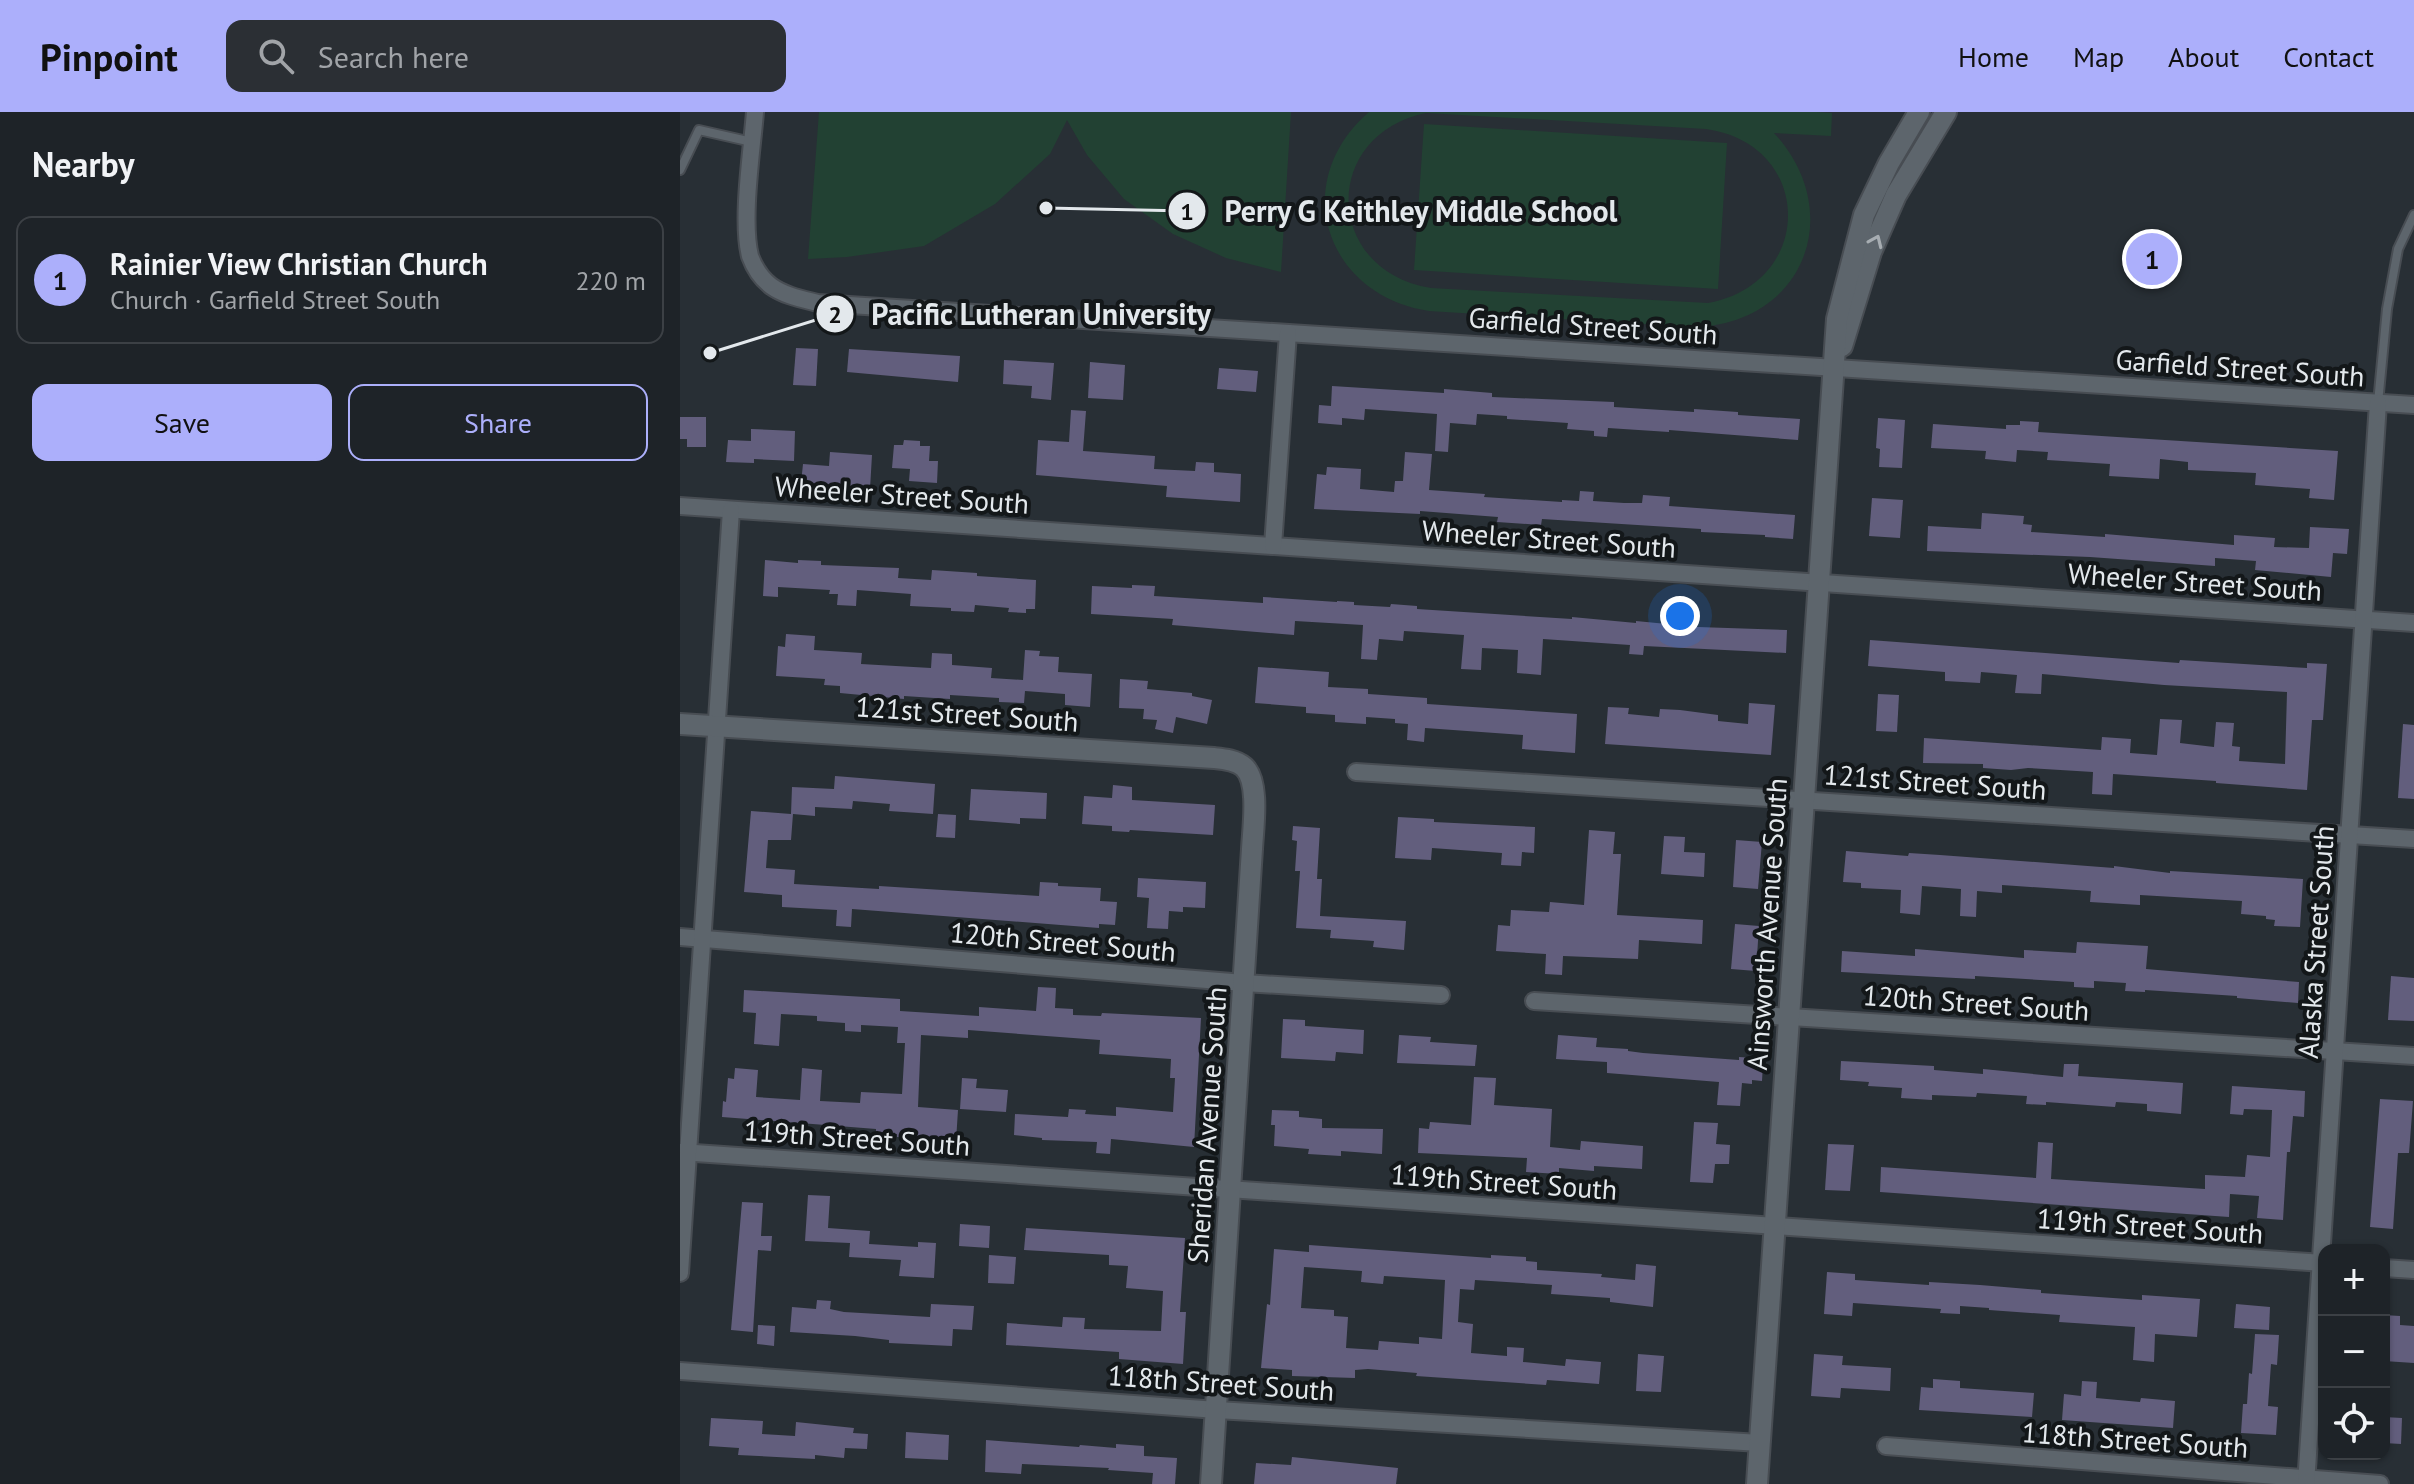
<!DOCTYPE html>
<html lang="en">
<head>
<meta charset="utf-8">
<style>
	:root { --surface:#1e2328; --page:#2b2f34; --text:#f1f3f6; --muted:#a1a4a8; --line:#3c4045; --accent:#acaffb }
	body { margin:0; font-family:"PT Sans",sans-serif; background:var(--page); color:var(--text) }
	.controls { position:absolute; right:24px; bottom:24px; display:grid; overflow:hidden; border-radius:16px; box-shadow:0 2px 6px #0004 }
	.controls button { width:72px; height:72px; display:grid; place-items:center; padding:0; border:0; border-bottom:2px solid var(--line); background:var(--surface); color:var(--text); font:40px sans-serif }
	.you { position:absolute; left:1000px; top:504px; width:28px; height:28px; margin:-20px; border:6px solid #fff; border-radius:50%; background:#1a73e8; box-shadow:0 0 0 12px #1a73e833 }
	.badge { display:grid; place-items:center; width:52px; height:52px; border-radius:50%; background:var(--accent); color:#111; font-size:26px; font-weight:700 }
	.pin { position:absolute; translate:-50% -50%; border:4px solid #fff; box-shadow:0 2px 8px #0006 }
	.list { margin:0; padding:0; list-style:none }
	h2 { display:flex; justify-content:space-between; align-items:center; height:104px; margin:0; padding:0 32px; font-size:34px }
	h2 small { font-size:26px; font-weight:400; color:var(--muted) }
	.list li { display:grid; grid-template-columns:52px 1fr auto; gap:24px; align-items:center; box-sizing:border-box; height:128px; margin:0 16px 16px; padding:0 16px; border:2px solid var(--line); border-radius:16px }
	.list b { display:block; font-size:30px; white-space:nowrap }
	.list p { margin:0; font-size:26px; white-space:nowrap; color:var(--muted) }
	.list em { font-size:26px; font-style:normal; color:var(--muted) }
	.actions { display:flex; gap:16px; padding:24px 32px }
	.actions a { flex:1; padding:18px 0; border:2px solid var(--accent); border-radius:16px; text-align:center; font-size:28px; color:var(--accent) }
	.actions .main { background:var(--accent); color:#111 }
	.icon { flex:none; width:44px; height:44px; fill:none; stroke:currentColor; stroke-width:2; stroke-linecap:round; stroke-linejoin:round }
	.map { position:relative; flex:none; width:1734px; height:1372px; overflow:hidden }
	header { display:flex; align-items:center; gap:48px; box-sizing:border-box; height:112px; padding:0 40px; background:var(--accent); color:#111 }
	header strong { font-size:38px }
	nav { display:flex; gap:44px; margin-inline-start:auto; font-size:28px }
	.search { width:560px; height:72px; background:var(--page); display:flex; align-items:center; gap:20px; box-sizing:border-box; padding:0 28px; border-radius:16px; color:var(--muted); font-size:30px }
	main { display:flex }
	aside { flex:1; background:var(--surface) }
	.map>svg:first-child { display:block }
</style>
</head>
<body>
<header>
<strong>Pinpoint</strong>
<div class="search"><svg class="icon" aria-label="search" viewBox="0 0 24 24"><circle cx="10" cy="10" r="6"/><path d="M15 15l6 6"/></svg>Search here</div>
<nav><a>Home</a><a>Map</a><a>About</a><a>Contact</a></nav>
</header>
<main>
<aside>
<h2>Nearby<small></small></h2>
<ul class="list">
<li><span class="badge">1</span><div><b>Rainier View Christian Church</b><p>Church · Garfield Street South</p></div><em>220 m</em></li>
</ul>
<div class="actions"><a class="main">Save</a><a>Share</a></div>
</aside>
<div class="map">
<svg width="1734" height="1372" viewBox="0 0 1734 1372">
	<rect width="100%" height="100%" fill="#282f35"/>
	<g fill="#224133" fill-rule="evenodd">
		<polygon points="139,0 611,0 601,160 546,146 493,122 444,87 407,43 387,8 370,42 315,92 244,134 167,145 128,147"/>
		<path d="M689 0H1137L1152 1 1151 24 1094 21C1168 101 1123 213 1013 215L749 199C645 183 608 70 689 0ZM746 1 1026 17C1134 32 1136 171 1028 191L751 176C644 159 640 23 746 1Z"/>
		<polygon points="744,12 1047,31 1038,177 734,158"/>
	</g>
	<g fill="#625e7d" fill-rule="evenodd">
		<polygon points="116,236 138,237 136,274 113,273"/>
		<polygon points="169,237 280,244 278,270 167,260"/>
		<polygon points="324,248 374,251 371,288 351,286 352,274 323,272"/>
		<polygon points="410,250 445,253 443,288 408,286"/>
		<polygon points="539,256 578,259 576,280 537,277"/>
		<polygon points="652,274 764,281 764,277 812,281 812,285 934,290 934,295 1014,300 1014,297 1058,300 1058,303 1120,307 1118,328 989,318 989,320 928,316 927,325 914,324 914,319 887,317 888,311 827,307 827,304 797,302 796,313 770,311 768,340 755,339 757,302 685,297 684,308 662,306 662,313 638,311 639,293 651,294"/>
		<polygon points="391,298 406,299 403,339 475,344 474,357 515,359 516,350 534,351 534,360 561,362 560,390 486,385 487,374 356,363 358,328 389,330"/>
		<polygon points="0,305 26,305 26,335 7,335 7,327 0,327"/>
		<polygon points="1198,306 1225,308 1222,356 1199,355 1200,337 1196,336"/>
		<polygon points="1340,309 1359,310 1358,320 1658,339 1654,388 1629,386 1630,377 1575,373 1576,361 1508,358 1508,350 1480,347 1479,367 1429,364 1430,352 1367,348 1368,340 1337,338 1336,350 1305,347 1306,339 1251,336 1253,312 1326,317 1326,313 1340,313"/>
		<polygon points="71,317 115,319 114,349 74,347 74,351 46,350 48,328 71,329"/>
		<polygon points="224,328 240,329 240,334 250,334 249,349 258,349 257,371 229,369 230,357 212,356 214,333 223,333"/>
		<polygon points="150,340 192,343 190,377 121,371 123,352 149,354"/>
		<polygon points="725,340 752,342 749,378 805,382 804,385 882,390 882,388 899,389 900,379 914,380 913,389 944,391 962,391 963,383 990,385 989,394 1115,403 1113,427 1085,425 1085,423 1021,420 1021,417 862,407 861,413 817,410 818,405 740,399 740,402 634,397 637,362 646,363 647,355 681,357 680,377 714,380 715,369 723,369"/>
		<polygon points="1192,386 1223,388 1220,426 1189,424"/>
		<polygon points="1302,401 1344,404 1343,412 1352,413 1351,420 1425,425 1425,422 1554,433 1554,423 1595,426 1594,435 1629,436 1630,415 1669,417 1667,442 1653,441 1651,465 1575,458 1576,449 1535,446 1535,454 1410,445 1247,439 1248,414 1301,417"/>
		<polygon points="85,448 118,451 118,448 141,449 141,453 219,456 218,466 251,468 252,458 297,461 297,464 356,468 355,497 346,497 346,501 328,500 329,496 295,493 294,500 271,499 271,496 230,494 231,482 177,478 176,494 157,493 158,482 149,482 150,478 98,475 98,485 83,484"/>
		<polygon points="452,473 475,474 474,484 583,491 583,485 657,490 657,489 674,490 674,493 710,495 711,492 737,494 737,497 892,507 892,505 956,511 956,509 1018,515 1107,518 1106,541 964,534 963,543 949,542 950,533 863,527 861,563 837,561 838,538 802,536 801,558 781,557 784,523 724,519 723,529 699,527 697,548 681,547 683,513 615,509 614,523 492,513 493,507 411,502 412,474 452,476"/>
		<polygon points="106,522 135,524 134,538 182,541 181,552 251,556 252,541 272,542 272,553 312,556 311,566 343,568 345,538 360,539 359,544 379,545 378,560 412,562 410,595 385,593 385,582 345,579 344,591 319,590 319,586 270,583 270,587 224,584 224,587 160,581 160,574 144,573 145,567 96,564 98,534 105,535"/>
		<polygon points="1190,528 1499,551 1500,548 1627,556 1627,551 1647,552 1643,608 1632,608 1627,678 1536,671 1536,669 1433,662 1432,683 1412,682 1413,660 1348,656 1331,658 1303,656 1303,652 1243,651 1244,626 1421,638 1422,625 1451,627 1450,641 1477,643 1480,607 1502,608 1500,631 1534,635 1536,610 1554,611 1552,634 1560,635 1559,649 1605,652 1607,580 1484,573 1362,562 1361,582 1335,581 1337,563 1301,560 1300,571 1265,569 1265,560 1188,554"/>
		<polygon points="578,555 649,560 648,575 688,577 688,582 747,586 747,592 897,602 895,641 842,637 843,623 745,616 744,630 727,628 728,612 715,611 715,607 686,605 686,612 655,610 655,603 626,601 626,595 575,591"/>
		<polygon points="440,567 468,569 467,577 512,581 512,584 532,588 527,612 496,605 493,621 475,617 477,608 463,607 464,597 439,596"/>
		<polygon points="1198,582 1219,583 1217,620 1196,619"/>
		<polygon points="1069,591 1095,593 1091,643 925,632 928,595 949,596 948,602 979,605 980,597 1000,598 1038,603 1038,609 1068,612"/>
		<polygon points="1723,612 1734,613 1734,687 1718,686"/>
		<polygon points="155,664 255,672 253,702 209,699 210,692 173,689 172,697 135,695 135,704 113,702 111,728 88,728 86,756 115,758 114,772 199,777 199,774 359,784 360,770 378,771 378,774 421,776 420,789 437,790 435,813 419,812 419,816 172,797 171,815 156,814 157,798 102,795 102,783 64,780 71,699 111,702 112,675 154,677"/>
		<polygon points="433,673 452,675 452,688 535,693 533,723 450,718 449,720 432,719 432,714 402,712 404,684 432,686"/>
		<polygon points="291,677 367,681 366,707 340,706 340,712 289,708"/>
		<polygon points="258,702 276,703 275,726 256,725"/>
		<polygon points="718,705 754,707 754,710 855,715 854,741 842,740 841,754 821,753 822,741 752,736 751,748 715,746"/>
		<polygon points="613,714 640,716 637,767 642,767 640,804 726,809 724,838 693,835 694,829 650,826 651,818 616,816 620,759 615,759 617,729 612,728"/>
		<polygon points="909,718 935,720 933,742 941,742 937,803 1023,808 1022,832 959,828 958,847 883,844 882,863 865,862 866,842 816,839 818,813 830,814 831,798 869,800 870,790 904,793"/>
		<polygon points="984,724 1005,725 1004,740 1025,741 1024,765 981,762"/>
		<polygon points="1056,728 1082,730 1078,777 1053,775"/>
		<polygon points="1166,739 1228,744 1229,741 1260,743 1434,756 1434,754 1490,761 1490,759 1623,767 1620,815 1594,814 1595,808 1586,807 1586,804 1561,802 1562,789 1460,783 1460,793 1410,790 1411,779 1322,773 1322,781 1297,779 1296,805 1280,804 1281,777 1242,774 1240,803 1220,801 1221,778 1181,776 1181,771 1163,770"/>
		<polygon points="458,766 526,770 525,796 503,795 503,800 489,799 488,817 467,816 469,786 457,785"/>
		<polygon points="1055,812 1079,814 1076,859 1051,857"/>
		<polygon points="1397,830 1468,834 1466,857 1619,870 1618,891 1557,886 1557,884 1465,878 1465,880 1445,879 1446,871 1414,869 1414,876 1394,875 1394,870 1295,864 1295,867 1161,860 1162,839 1235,844 1235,837 1344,846 1344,838 1396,841"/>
		<polygon points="1711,864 1734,866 1734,909 1708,908"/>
		<polygon points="358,875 376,876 375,896 393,897 393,903 421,904 422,901 521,906 514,1035 431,1027 430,1042 416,1041 417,1030 362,1028 362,1026 334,1023 335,1002 388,1005 389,997 406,998 405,1002 436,1004 436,995 493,1000 495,966 490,966 491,947 419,942 420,928 288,918 288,926 241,923 238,995 278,998 276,1029 217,1025 217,1022 196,1021 196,1017 42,1005 43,989 46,990 48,966 54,967 55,956 78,958 76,985 120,988 122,956 142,958 140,989 180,991 181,980 222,982 225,931 217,931 218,915 181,913 181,920 165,919 165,911 137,909 137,904 101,902 99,934 74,932 76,901 63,900 64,878 220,887 220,899 299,904 299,895 356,899"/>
		<polygon points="603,907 625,908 625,914 684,918 683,942 656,940 655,949 601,946"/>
		<polygon points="719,923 751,925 750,930 797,933 795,954 717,951"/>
		<polygon points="878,923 917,926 916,935 948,937 948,939 963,941 1059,948 1059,945 1074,946 1074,952 1083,952 1082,969 1072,968 1072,972 1062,971 1060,994 1037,993 1039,970 927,961 927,950 876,947"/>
		<polygon points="1161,949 1254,954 1254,958 1303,962 1303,957 1383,965 1384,952 1399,952 1398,964 1503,971 1501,1002 1467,999 1467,992 1436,990 1435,995 1366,990 1366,993 1346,992 1347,984 1297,981 1296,985 1252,983 1252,988 1221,986 1222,976 1188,974 1189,970 1160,968"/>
		<polygon points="794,965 816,966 814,993 872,997 870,1035 900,1038 901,1029 963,1034 962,1057 914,1054 914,1059 879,1056 879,1062 846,1060 847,1046 738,1041 739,1016 749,1017 750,1010 791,1013"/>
		<polygon points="282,966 297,967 296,976 328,978 326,1000 280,997"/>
		<polygon points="1552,974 1625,979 1624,1005 1613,1004 1610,1040 1607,1040 1603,1108 1577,1106 1579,1084 1550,1082 1549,1105 1200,1080 1201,1055 1356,1066 1358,1030 1373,1031 1371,1067 1525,1077 1525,1063 1565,1065 1567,1043 1590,1045 1592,998 1564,997 1563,1003 1550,1002"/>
		<polygon points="1700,987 1733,989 1729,1041 1718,1041 1713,1117 1690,1115"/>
		<polygon points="592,998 619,999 619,1005 642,1007 642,1016 703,1017 702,1042 661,1039 661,1044 628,1042 629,1037 594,1034 595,1013 591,1013"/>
		<polygon points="1014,1010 1038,1011 1036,1032 1050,1033 1049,1052 1035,1052 1033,1071 1010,1070"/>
		<polygon points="1148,1032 1174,1033 1170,1079 1145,1078"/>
		<polygon points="128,1083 150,1084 148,1116 190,1119 189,1132 238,1135 238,1130 256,1131 254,1166 219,1164 221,1148 169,1145 170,1131 125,1129"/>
		<polygon points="62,1090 83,1091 81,1124 92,1124 91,1139 78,1138 73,1220 51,1218"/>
		<polygon points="280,1112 310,1114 309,1136 279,1134"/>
		<polygon points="346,1116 505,1126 500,1200 506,1200 503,1252 439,1247 439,1240 326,1233 327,1211 382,1215 383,1205 405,1206 404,1217 481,1219 483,1179 446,1176 448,1154 429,1153 429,1143 344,1138"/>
		<path d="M629 1133 811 1146V1143L846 1145V1149L857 1150V1158L922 1162 921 1165 955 1168 956 1152 976 1154 973 1195 930 1190V1186L871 1182 872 1173 795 1168 794 1178 780 1177 778 1210 793 1212 791 1241 827 1244V1235L844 1236 843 1250 885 1254 886 1247 921 1250 919 1272 867 1268 866 1273 736 1264 737 1261 688 1257 675 1258V1266L612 1264V1258L581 1256 587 1192 590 1193 594 1137 629 1140ZM624 1155 682 1159 681 1170 703 1172 704 1164 765 1168 762 1227 739 1225V1232L699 1229 698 1238 666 1236 668 1205 654 1204V1198L621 1196Z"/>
		<polygon points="309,1143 336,1145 334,1172 308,1171"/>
		<polygon points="1147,1160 1175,1162 1175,1168 1249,1173 1249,1170 1300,1173 1361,1178 1361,1181 1462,1188 1462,1183 1520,1187 1517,1225 1475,1222 1474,1250 1453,1248 1455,1215 1379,1210 1380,1203 1309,1198 1309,1196 1280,1194 1280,1202 1260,1201 1261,1197 1173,1191 1172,1204 1144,1202"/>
		<polygon points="137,1188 151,1189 150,1197 164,1200 250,1205 251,1192 294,1194 292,1218 273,1217 272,1234 209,1231 209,1228 175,1224 110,1220 112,1195 136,1197"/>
		<polygon points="1556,1192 1590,1195 1589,1218 1554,1216"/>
		<polygon points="1704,1203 1720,1204 1720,1213 1734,1214 1734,1251 1704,1249"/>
		<polygon points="78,1213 95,1214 94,1234 77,1232"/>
		<polygon points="1575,1222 1599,1223 1597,1253 1591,1252 1588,1294 1598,1295 1596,1323 1561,1321 1563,1292 1567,1292 1569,1261 1572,1262"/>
		<polygon points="958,1242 984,1244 981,1280 956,1279"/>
		<polygon points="1134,1242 1163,1244 1162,1253 1211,1256 1210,1279 1161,1276 1160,1286 1131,1284"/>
		<polygon points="1253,1267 1280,1269 1280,1276 1354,1281 1352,1305 1239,1298 1241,1275 1253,1276"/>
		<polygon points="1402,1269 1417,1270 1416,1286 1460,1290 1461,1286 1495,1289 1493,1316 1382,1308 1384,1282 1401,1284"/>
		<polygon points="1704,1305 1722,1306 1721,1332 1704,1331"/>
		<polygon points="31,1306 83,1309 82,1322 115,1324 116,1310 174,1316 173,1321 188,1322 187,1337 165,1336 164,1346 135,1343 135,1347 58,1343 59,1336 29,1334"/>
		<polygon points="226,1320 269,1323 268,1348 225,1346"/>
		<polygon points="306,1328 399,1335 400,1333 436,1336 436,1332 464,1334 464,1344 497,1346 495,1372 472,1372 473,1361 428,1358 429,1356 342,1352 341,1362 305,1360"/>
		<polygon points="612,1345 718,1356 716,1372 574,1372 576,1351 611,1353"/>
	</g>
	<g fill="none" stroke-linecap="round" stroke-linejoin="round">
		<defs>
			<g id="service">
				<polyline points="0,58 19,18 72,30"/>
				<polyline points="1698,291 1707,197 1718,137 1734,103"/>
			</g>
			<g id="minor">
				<path d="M75 0C72 38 61 108 70 144 74 155 82 167 91 174 105 184 122 187 138 191L1734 293"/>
				<polyline points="0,394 1734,511"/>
				<polyline points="593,434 608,221"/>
				<polyline points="676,660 1734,727"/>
				<polyline points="0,825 564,871 761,883"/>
				<polyline points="854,889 1734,944"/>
				<polyline points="0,1040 1644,1151"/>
				<polyline points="1704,1156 1734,1158"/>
				<polyline points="0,1161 51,398"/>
				<polyline points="0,1259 537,1298 1080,1331"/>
				<polyline points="1206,1334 1700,1372"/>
				<polyline points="1626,1372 1698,291"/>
			</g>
			<g id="tertiary">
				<polyline points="1162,234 1191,140 1216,83 1266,0"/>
				<path d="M0 612 534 646C544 647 556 648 564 655 580 670 573 716 572 737L531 1372"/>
				<polyline points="1077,1372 1157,207 1184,103 1209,51 1239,0"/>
			</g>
		</defs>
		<use href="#service" stroke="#484d53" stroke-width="12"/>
		<use href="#minor" stroke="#484d53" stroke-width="20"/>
		<use href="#tertiary" stroke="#484d53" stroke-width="24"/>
		<use href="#service" stroke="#5d656c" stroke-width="8"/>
		<use href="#minor" stroke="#5d656c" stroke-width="16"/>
		<use href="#tertiary" stroke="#5d656c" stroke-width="20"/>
	</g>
	<defs><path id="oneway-chevron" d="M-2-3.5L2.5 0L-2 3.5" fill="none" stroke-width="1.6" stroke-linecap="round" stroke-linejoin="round" transform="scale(2)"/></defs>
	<use stroke="#a7adb2" href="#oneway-chevron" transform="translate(1196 129) rotate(-66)"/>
	<g text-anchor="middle" stroke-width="8" stroke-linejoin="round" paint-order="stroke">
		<g font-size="28" fill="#e3e8ec" stroke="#131719">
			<text transform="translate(913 214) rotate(4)" y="10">Garfield Street South</text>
			<text transform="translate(1560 256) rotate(4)" y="10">Garfield Street South</text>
			<text transform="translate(222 383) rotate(4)" y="10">Wheeler Street South</text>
			<text transform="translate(869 427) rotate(4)" y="10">Wheeler Street South</text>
			<text transform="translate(1515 470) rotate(4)" y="10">Wheeler Street South</text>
			<text transform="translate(287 602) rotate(4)" y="10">121st Street South</text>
			<text transform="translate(1255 670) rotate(4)" y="10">121st Street South</text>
			<text transform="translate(1087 812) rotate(-86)" y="10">Ainsworth Avenue South</text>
			<text transform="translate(383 830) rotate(5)" y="10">120th Street South</text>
			<text transform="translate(1636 830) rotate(-86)" y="10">Alaska Street South</text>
			<text transform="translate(1296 891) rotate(4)" y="10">120th Street South</text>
			<text transform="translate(527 1013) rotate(-86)" y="10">Sheridan Avenue South</text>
			<text transform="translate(177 1026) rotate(4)" y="10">119th Street South</text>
			<text transform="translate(824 1070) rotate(4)" y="10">119th Street South</text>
			<text transform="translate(1470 1114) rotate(4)" y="10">119th Street South</text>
			<text transform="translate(541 1271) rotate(4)" y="10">118th Street South</text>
			<text transform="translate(1455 1328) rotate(4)" y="10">118th Street South</text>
		</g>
	</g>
	<path fill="none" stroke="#e3e8ec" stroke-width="3" d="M366 96L507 99M30 241L155 202"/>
	<g fill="#e3e8ec" stroke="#131719" stroke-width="3">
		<circle cx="366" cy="96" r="8"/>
		<circle cx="30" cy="241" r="8"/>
		<circle cx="507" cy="99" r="20"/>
		<circle cx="155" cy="202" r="20"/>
	</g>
	<g font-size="24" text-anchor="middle" font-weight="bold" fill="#111">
		<text x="507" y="108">1</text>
		<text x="155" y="211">2</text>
	</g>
	<g font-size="30" text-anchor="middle" font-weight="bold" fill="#e3e8ec" stroke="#131719" stroke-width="8" stroke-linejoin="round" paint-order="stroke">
		<text x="741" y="110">Perry G Keithley Middle School</text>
		<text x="361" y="213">Pacific Lutheran University</text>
	</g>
</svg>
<div class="controls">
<button>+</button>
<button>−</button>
<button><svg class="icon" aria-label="locate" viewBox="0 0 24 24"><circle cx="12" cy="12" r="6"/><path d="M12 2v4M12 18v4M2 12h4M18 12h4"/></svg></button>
</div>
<div class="you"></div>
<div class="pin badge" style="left:1472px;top:147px">1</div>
</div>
</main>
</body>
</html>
